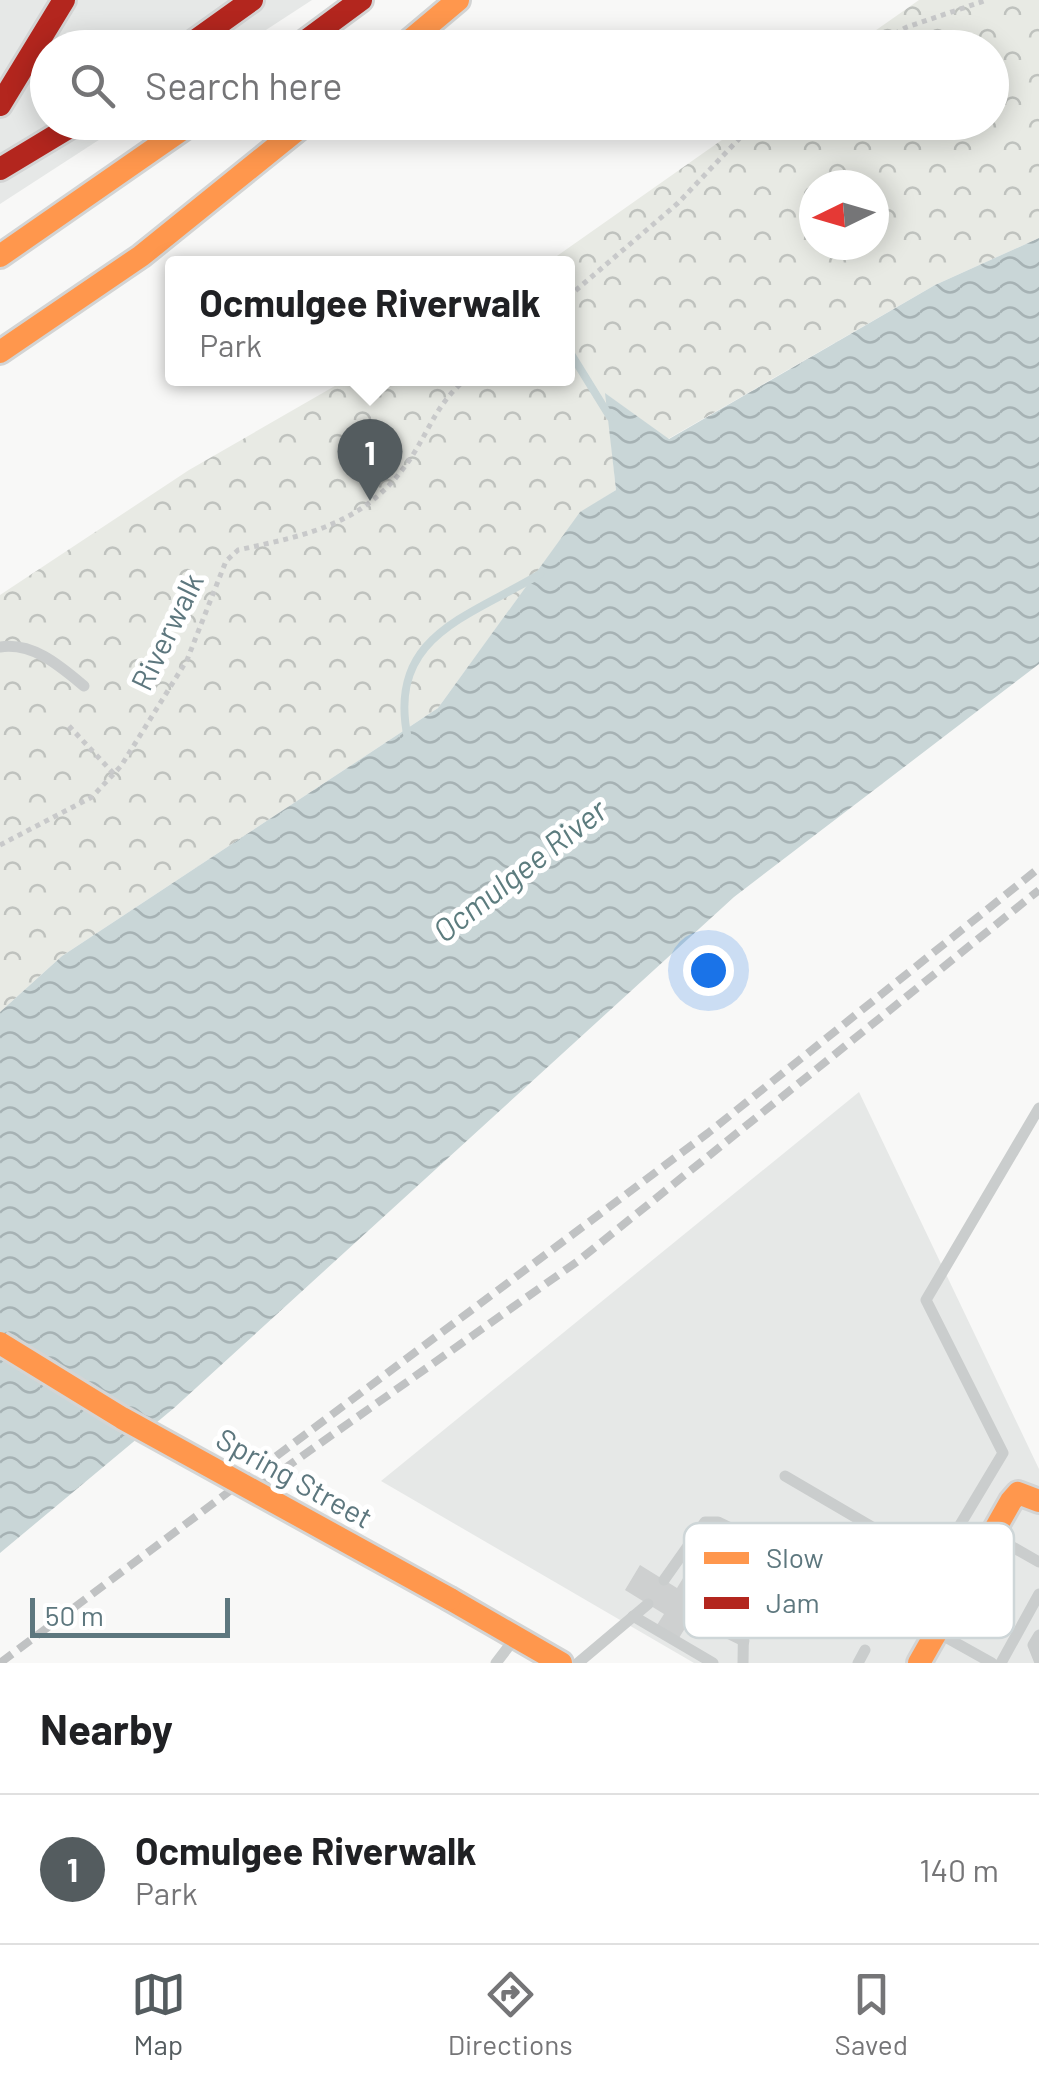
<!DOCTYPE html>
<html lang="en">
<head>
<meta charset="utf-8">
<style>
	:root { --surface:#fff; --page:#f6f6f6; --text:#202124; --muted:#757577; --line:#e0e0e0; --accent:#545c5f }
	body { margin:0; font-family:Barlow,sans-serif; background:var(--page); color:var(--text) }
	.compass { position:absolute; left:799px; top:170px; width:90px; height:90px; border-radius:50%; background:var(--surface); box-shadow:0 5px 25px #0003; rotate:265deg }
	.scale { position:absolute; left:30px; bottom:25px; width:200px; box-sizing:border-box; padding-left:10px; border:5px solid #5d777e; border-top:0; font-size:28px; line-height:35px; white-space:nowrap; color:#5d777e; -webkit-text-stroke:8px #fff; paint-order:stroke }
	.you { position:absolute; left:708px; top:970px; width:35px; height:35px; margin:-25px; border:8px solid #fff; border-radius:50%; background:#1a73e8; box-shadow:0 0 0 15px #1a73e833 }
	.badge { display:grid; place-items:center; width:65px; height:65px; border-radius:50%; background:var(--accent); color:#fff; font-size:32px; font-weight:700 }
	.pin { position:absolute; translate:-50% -82px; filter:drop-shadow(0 2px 5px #0008) }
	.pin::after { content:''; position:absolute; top:52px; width:35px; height:30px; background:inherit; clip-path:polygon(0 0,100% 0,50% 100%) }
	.popup { position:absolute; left:165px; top:256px; width:410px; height:130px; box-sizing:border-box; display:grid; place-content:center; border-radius:10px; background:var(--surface); filter:drop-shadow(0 2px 8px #0005); font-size:32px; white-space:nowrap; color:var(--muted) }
	.popup b { font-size:38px; color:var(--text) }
	.popup::after { content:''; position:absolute; left:50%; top:100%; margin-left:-20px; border:20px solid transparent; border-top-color:var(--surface) }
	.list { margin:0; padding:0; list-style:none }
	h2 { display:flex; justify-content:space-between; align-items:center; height:130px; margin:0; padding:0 40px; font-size:42px }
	h2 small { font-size:32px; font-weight:400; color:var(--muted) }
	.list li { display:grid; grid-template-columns:65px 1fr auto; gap:30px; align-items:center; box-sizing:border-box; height:150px; padding:0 40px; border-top:2px solid var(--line) }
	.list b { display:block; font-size:38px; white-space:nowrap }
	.list p { margin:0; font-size:32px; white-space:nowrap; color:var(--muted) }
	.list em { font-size:32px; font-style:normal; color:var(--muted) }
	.icon { flex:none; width:55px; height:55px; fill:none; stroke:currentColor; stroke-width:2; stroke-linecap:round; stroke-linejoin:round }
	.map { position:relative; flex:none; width:1039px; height:1663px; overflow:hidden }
	.search { position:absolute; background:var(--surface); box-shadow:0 5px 25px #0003; left:30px; right:30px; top:30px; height:110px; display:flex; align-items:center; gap:25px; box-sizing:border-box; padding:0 35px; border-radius:55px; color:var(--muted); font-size:38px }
	.sheet { height:280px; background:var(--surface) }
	nav { display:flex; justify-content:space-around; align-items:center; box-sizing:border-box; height:140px; border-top:2px solid var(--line); background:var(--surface); font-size:28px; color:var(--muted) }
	nav a { display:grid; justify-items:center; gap:5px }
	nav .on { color:var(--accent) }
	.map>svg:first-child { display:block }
</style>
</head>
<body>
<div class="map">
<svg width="1039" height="1663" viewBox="0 0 1039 1663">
	<defs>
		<pattern id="park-crowns" width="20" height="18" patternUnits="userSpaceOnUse" patternTransform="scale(2.5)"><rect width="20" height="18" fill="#e8eae4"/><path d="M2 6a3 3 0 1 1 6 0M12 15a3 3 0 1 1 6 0" fill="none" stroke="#bfc2be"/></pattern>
		<pattern id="water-waves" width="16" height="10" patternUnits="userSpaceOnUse" patternTransform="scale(2.5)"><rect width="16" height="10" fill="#c9d6d7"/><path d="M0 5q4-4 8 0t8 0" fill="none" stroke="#a6b2b4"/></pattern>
	</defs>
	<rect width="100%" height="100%" fill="#f8f8f7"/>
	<g fill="#e6e8e7">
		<polygon points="0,0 312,0 240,47 48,48 48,122 125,123 0,204"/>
		<polygon points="859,1092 1039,1469 1039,1663 694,1663 381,1481"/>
	</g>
	<path fill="url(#park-crowns)" fill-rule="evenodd" d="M919 0H1039V238L935 285 668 439 606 394 616 490 580 513 438 708 62 956 0 1012V595L189 470 347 379 568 378V264L547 263 746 123 992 122V48L852 47ZM814 185H874V245H814Z"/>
	<polygon fill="url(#water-waves)" points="1039,238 1039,664 734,897 174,1408 0,1553 0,1012 62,956 438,708 580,512 616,490 605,393 669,439 935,285"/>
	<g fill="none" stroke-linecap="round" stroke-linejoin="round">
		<g stroke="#c9d6d7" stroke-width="8">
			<polyline points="568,349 610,417"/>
			<path d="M408 739C386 636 467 618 540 574"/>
		</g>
	</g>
	<polygon fill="#ced0d0" points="716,1524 740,1539 679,1638 657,1625 664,1614 625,1590 640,1565 677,1588"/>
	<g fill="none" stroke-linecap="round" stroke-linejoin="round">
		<defs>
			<g id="slow">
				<polyline points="401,48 458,0"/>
				<polyline points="0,256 193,122"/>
				<polyline points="0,352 141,256 307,122"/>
				<polyline points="450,1599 561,1663"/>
				<polyline points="919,1663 1011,1501 1018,1493 1039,1501"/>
			</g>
			<g id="jam">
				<polyline points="185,48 252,0"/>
				<polyline points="296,48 361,0"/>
				<polyline points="0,105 64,0"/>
				<polyline points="0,169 78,122"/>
			</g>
		</defs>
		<use href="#slow" stroke="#d3d4d4" stroke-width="28"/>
		<use href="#jam" stroke="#d3d4d4" stroke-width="28"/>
		<g stroke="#c8c9ca" stroke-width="5" stroke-dasharray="5 5" stroke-linecap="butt">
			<polyline points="868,48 907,27 987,0"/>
			<polyline points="568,297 678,203 755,122"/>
			<polyline points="69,726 114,774"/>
			<path d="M0 845 92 797 121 766 187 660 226 561 238 550C312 534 370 523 414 453 433 422 438 403 467 378"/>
		</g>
		<g stroke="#cacdcd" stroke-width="11">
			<path d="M0 647C33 642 60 666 84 686"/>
			<polyline points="785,1476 961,1579"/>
			<polyline points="995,1537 1039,1562"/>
			<polyline points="726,1561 747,1572"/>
			<polyline points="936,1565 1003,1453 926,1300 1039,1108"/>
			<polyline points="664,1580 705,1522 718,1522 745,1535 743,1663"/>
			<polyline points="711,1586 746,1604"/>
			<polyline points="633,1616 713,1663"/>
			<polyline points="693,1616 744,1641"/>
			<polyline points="940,1634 992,1663"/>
			<polyline points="1039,1635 1033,1645 1039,1660"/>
			<polyline points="496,1663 512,1642"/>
			<polyline points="578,1663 648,1604"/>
			<polyline points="858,1663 865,1650"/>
			<polyline points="1001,1663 1039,1594"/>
		</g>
		<use href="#slow" stroke="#ff974d" stroke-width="22"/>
		<use href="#jam" stroke="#b3261e" stroke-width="22"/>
		<g stroke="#c0c2c3" stroke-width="8" stroke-dasharray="15 8" stroke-linecap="butt">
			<polyline points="264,1483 578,1261 1039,890"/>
			<polyline points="0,1663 708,1133 1039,868"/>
		</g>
		<defs>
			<polyline id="slow-bridge" points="0,1343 122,1418 450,1599"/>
		</defs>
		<use href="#slow-bridge" stroke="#d4d5d5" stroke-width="28" stroke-linecap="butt"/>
		<use href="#slow-bridge" stroke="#ff974d" stroke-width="22"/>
	</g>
	<g text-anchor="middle" stroke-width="10" stroke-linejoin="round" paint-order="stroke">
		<g font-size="30" fill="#5d777e" stroke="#fff">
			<text transform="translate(168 632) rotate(-64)" y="10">Riverwalk</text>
			<text transform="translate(294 1479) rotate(29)" y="10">Spring Street</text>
		</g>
		<g font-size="32" font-style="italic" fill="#5c7c7e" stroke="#fff">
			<text transform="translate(520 871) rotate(-38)" y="11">Ocmulgee River</text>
		</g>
	</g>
	<rect x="684" y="1523" width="330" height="115" rx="15" fill="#fff" stroke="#ced6d8" stroke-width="2.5"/>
	<rect x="704" y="1552" width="45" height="12" fill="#ff974d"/>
	<rect x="704" y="1597" width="45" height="12" fill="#b3261e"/>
	<g font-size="28" fill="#5d777e">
		<text x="766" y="1568">Slow</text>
		<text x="766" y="1613">Jam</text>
	</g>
</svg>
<svg class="compass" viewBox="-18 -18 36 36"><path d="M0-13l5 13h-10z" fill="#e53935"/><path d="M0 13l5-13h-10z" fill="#757577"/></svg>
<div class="scale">50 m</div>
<div class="you"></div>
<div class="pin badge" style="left:370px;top:501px">1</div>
<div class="popup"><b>Ocmulgee Riverwalk</b>Park</div>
<div class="search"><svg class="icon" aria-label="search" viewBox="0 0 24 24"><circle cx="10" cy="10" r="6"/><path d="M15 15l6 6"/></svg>Search here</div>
</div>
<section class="sheet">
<h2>Nearby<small></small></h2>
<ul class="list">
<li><span class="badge">1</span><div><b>Ocmulgee Riverwalk</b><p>Park</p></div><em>140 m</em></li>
</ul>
</section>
<nav>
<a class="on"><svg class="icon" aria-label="map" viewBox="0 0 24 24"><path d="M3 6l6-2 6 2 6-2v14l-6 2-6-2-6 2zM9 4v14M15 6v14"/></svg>Map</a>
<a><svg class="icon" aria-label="directions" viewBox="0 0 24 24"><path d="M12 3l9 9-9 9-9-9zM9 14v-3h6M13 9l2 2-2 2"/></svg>Directions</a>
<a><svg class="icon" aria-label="saved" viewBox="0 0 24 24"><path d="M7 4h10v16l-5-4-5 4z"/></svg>Saved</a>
</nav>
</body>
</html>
